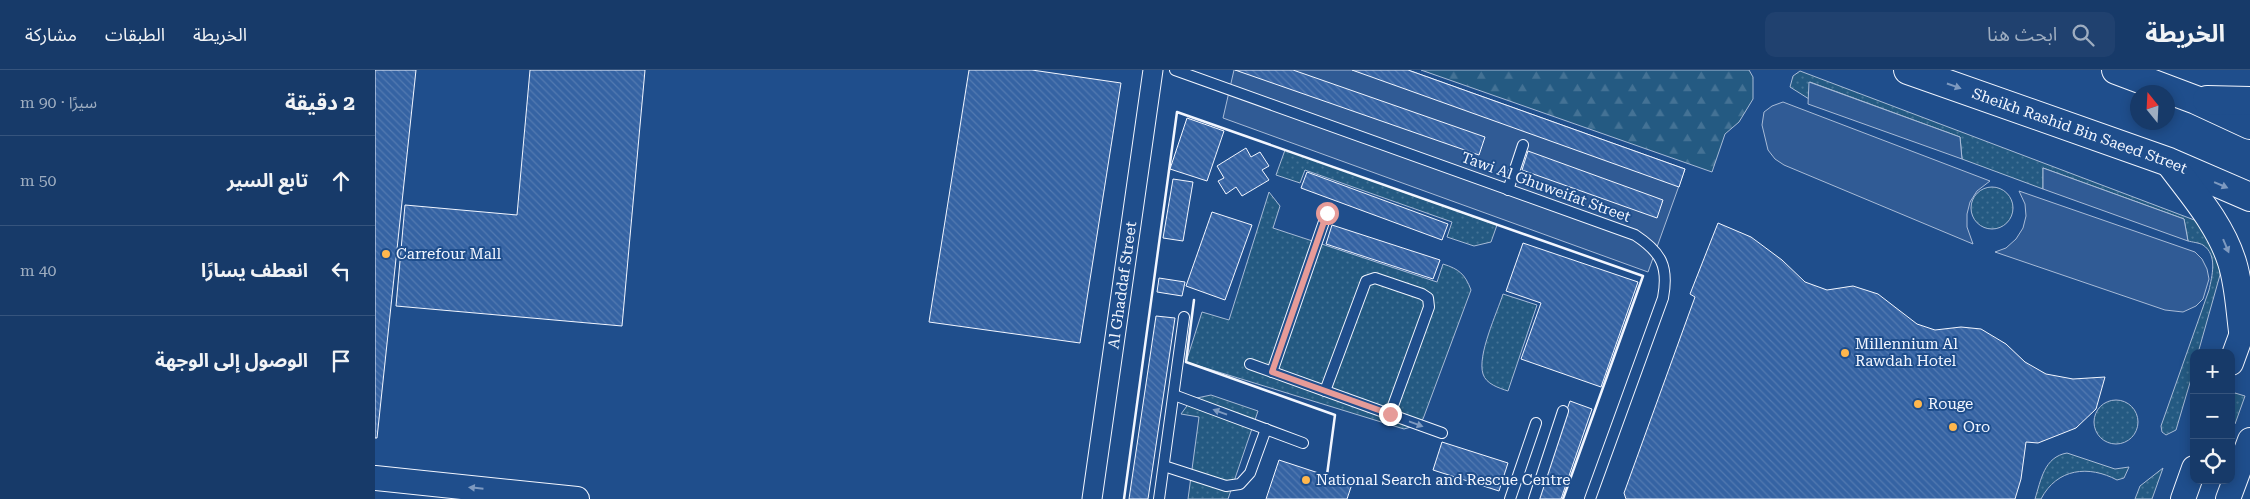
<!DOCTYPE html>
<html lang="ar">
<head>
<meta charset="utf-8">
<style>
	:root { --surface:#173a69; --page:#20416f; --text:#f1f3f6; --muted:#9eadc0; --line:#36547d }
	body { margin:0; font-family:"Roboto Serif","Noto Sans Arabic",serif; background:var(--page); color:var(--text); direction:rtl }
	.controls { position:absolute; right:15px; bottom:15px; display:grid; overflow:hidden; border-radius:10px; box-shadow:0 2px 12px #0003 }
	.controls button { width:45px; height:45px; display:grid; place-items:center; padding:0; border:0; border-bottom:1px solid var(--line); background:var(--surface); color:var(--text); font:25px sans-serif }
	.compass { position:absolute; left:1755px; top:15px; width:45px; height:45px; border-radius:50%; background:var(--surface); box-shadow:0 2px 12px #0003; rotate:342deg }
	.stop { position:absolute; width:15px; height:15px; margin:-11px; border:4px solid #e69b98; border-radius:50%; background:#fff }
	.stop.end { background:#e69b98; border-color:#fff; box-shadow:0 1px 5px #0008 }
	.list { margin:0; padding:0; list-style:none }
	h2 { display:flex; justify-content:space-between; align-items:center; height:65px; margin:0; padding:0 20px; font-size:21px }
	h2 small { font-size:16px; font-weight:400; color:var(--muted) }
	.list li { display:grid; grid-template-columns:32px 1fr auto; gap:15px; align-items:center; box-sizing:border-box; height:90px; padding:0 20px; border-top:1px solid var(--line) }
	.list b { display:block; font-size:19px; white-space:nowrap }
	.list em { font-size:16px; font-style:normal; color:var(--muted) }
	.icon { flex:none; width:28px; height:28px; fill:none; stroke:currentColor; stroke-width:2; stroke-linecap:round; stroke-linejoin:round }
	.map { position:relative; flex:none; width:1875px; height:429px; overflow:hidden; direction:ltr }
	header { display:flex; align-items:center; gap:30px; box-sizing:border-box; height:70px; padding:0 25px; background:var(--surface); border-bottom:1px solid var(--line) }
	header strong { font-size:24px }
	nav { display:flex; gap:28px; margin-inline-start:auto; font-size:18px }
	.search { width:350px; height:45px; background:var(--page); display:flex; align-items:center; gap:12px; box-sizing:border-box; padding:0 18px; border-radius:10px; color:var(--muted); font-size:19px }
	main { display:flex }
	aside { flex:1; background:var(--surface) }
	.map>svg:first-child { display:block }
</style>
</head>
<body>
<header>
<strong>الخريطة</strong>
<div class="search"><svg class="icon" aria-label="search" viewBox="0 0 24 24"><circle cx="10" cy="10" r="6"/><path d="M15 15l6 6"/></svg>ابحث هنا</div>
<nav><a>الخريطة</a><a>الطبقات</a><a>مشاركة</a></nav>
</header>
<main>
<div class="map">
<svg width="1875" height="429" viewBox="0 0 1875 429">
	<defs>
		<pattern id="grass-dots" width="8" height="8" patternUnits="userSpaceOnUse" patternTransform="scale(1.25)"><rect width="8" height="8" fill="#245a82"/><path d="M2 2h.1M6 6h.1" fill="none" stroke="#447295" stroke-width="1.8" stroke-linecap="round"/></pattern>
		<pattern id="forest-firs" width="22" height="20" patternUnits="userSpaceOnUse" patternTransform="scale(1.25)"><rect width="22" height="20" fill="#245a82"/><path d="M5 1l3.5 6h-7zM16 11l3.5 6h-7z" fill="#447295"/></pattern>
		<pattern id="building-back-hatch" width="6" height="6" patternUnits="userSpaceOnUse" patternTransform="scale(1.25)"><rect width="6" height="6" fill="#3563a3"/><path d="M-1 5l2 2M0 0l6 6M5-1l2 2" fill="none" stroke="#537ab1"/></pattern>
	</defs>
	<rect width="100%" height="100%" fill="#1f4e8c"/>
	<g fill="url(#grass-dots)" stroke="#a8bbd7">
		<path d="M1425 1 1822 151 1845 182V205L1823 283H1819V299L1801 360 1791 365 1787 362 1786 356 1834 220C1837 206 1843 185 1828 175 1825 173 1817 172 1813 171L1809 149 1668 98V119L1587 89 1585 67 1435 12 1434 29 1415 17 1418 6Z"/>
		<polygon points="910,80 1122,155 1116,172 1099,176 1072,167 1077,152 930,100 925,113 901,105"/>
		<circle cx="1617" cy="138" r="21"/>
		<path d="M894 122 905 136 898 158 1062 212 1068 194C1084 199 1090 204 1096 220L1048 349 1039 356 1029 359 811 292 827 242 854 250Z"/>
		<path d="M1128 224 1162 235 1133 321C1124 318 1111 314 1108 304 1102 285 1122 243 1128 224Z"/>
		<polygon points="1860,323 1870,326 1860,354 1856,353 1856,334"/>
		<polygon points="836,325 883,341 853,429 813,429 824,347 806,344 817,329"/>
		<circle cx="1741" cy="352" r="22"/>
		<path d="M1692 383 1740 399 1754 397 1749 408 1742 410C1714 395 1682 398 1666 429H1660C1666 410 1669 387 1692 383Z"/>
		<polygon points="1788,398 1777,429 1760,429 1765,416"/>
	</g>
	<polygon fill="url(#forest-firs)" stroke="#a8bbd7" points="1046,0 1374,0 1378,7 1378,29 1364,52 1350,64 1337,102"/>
	<g fill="#305b95" stroke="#a8bbd7">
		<polygon points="859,0 1033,0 1310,99 1273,202 848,48"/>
		<polygon points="1434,12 1585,67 1587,89 1433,34"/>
		<polygon points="1408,32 1615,111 1602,121 1595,132 1592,144 1592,157 1598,174 1409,95 1400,89 1393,80 1387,55 1389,42 1397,36"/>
		<polygon points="1668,98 1809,149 1813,171 1668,119"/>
		<polygon points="1644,121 1820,182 1827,189 1832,199 1834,209 1828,229 1821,236 1808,242 1790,240 1620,182 1631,178 1641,169 1648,158 1651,146 1650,134"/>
	</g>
	<g fill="url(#building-back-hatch)" stroke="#f2f6ff">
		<polygon points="0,0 41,0 2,368 0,368"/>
		<polygon points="155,0 270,0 247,256 21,236 30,135 142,145"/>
		<polygon points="594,0 657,0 746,13 705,273 554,252"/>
		<polygon points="860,0 918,0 1110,67 1104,85"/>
		<polygon points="977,0 1033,0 1310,99 1304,117"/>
		<polygon points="812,48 849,61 832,111 795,99"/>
		<polygon points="871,78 876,87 885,82 894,96 887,100 894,110 867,126 861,117 851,124 843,111 849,108 842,96"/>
		<polygon points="1153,81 1288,130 1282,148 1147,100"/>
		<polygon points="932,102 1073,154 1067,170 926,118"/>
		<polygon points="798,109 818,112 808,171 788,168"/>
		<polygon points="837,142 877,155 850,230 811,216"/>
		<polygon points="1343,153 1376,167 1407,190 1430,212 1452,220 1478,216 1503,224 1542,254 1560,260 1586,257 1606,259 1631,274 1650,292 1671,304 1698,309 1730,307 1721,339 1701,358 1663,373 1651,372 1646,409 1640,429 1251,429 1249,423 1320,227 1315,224"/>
		<polygon points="957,155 1065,190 1058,209 951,174"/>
		<polygon points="1148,173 1263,212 1226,317 1146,289 1166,233 1131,221"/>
		<polygon points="784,208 810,212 807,226 782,222"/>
		<polygon points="781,246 800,248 773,429 754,429"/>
		<polygon points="1195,331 1217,339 1186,429 1160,429"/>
		<polygon points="1067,372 1133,393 1124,421 1058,400"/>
		<polygon points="904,390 977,414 972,429 891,429"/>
	</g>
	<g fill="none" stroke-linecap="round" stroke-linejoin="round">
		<defs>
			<g id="service">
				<path d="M800 0 1260 165C1286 182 1294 196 1288 228L1215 429"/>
				<polyline points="1133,120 1148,75"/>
				<polyline points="875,294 1067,363"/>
				<polyline points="897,302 952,143"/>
				<polyline points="950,321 991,211 1000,208 1047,224 1053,228 1054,237 1015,344"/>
				<polyline points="799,325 928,373"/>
				<polyline points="789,396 851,416 865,414 875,403 891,359"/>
				<polyline points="784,429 809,247"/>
				<polyline points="1135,429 1161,353"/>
				<polyline points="1159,429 1188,341"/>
			</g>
			<g id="minor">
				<path id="s1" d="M717 429 778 0"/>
			</g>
			<g id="tertiary">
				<polyline points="1856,293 1874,244"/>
				<polyline points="0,408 202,429"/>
				<polyline points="1808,429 1819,398"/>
				<polyline points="1853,429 1875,370"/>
			</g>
			<g id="primary">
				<path id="s2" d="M1533 0 1794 92 1875 127"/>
				<polyline points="1741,0 1821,30 1875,55"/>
				<polyline points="1832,30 1875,31"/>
				<path d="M1795 93C1818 124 1845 154 1857 192 1864 214 1865 238 1868 261"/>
			</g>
		</defs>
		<use href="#service" stroke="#f2f6ff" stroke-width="12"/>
		<use href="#minor" stroke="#f2f6ff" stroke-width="21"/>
		<use href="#tertiary" stroke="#f2f6ff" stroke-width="26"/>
		<use href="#primary" stroke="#f2f6ff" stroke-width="30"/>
		<use href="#service" stroke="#1f4e8c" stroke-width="10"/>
		<use href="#minor" stroke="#1f4e8c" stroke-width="19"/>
		<use href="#tertiary" stroke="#1f4e8c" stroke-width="24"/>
		<use href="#primary" stroke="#1f4e8c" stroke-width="28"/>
		<g stroke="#f2f6ff" stroke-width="2.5">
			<polyline points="819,230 811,292 960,345 952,405"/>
			<polyline points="749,429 802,42 1268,206 1188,429"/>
		</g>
	</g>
	<defs><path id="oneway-solid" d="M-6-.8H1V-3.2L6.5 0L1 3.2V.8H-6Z" transform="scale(1.25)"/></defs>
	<g fill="#7e9ac0">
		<use href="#oneway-solid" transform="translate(1579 16) rotate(19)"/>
		<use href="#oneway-solid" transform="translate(1846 115) rotate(23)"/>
		<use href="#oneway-solid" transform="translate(1851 176) rotate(67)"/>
		<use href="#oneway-solid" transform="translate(845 342) rotate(-160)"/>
		<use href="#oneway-solid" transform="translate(1041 354) rotate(20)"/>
		<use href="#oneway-solid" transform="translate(101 418) rotate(-174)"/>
	</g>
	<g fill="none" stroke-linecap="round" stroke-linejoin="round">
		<polyline stroke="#e69b98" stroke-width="6" points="952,143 897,302 1015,344"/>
	</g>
	<g fill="#ffb74d" stroke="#1f4e8c" stroke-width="2">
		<circle cx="11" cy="184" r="5"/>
		<circle cx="1470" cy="283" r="5"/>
		<circle cx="1543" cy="334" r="5"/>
		<circle cx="1578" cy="357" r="5"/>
		<circle cx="931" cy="410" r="5"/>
	</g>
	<g text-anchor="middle" stroke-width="4" stroke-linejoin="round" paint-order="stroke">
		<g font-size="15" fill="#f2f6ff" stroke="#1f4e8c">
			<text dy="5" stroke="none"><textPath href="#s2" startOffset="182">Sheikh Rashid Bin Saeed Street</textPath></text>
			<text transform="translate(1171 117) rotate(20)" y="5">Tawi Al Ghuweifat Street</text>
			<text dy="5" stroke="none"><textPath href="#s1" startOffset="216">Al Ghaddaf Street</textPath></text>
		</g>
		<g font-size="15" fill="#f2f6ff" stroke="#1f4e8c" text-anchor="start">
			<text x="21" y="189">Carrefour Mall</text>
			<text x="1480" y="279">Millennium Al<tspan x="1480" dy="17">Rawdah Hotel</tspan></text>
			<text x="1553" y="339">Rouge</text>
			<text x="1588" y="362">Oro</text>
			<text x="941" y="415">National Search and Rescue Centre</text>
		</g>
	</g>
</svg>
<div class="controls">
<button>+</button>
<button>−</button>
<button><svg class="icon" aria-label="locate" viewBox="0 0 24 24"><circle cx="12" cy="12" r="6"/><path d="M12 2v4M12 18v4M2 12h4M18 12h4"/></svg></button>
</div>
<svg class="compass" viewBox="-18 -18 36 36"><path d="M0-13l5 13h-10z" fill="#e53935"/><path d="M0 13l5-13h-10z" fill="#9eadc0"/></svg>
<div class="stop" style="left:952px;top:143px"></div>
<div class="stop end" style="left:1015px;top:344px"></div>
</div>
<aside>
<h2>2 دقيقة<small>سيرًا · 90 m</small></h2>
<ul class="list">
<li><svg class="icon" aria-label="ahead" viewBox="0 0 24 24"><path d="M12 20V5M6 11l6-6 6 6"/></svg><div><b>تابع السير</b></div><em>50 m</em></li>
<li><svg class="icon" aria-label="left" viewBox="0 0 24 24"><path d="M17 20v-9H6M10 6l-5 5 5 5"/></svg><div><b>انعطف يسارًا</b></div><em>40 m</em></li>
<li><svg class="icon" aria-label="arrive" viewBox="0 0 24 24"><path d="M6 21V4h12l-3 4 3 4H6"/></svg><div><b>الوصول إلى الوجهة</b></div></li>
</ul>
</aside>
</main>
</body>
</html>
